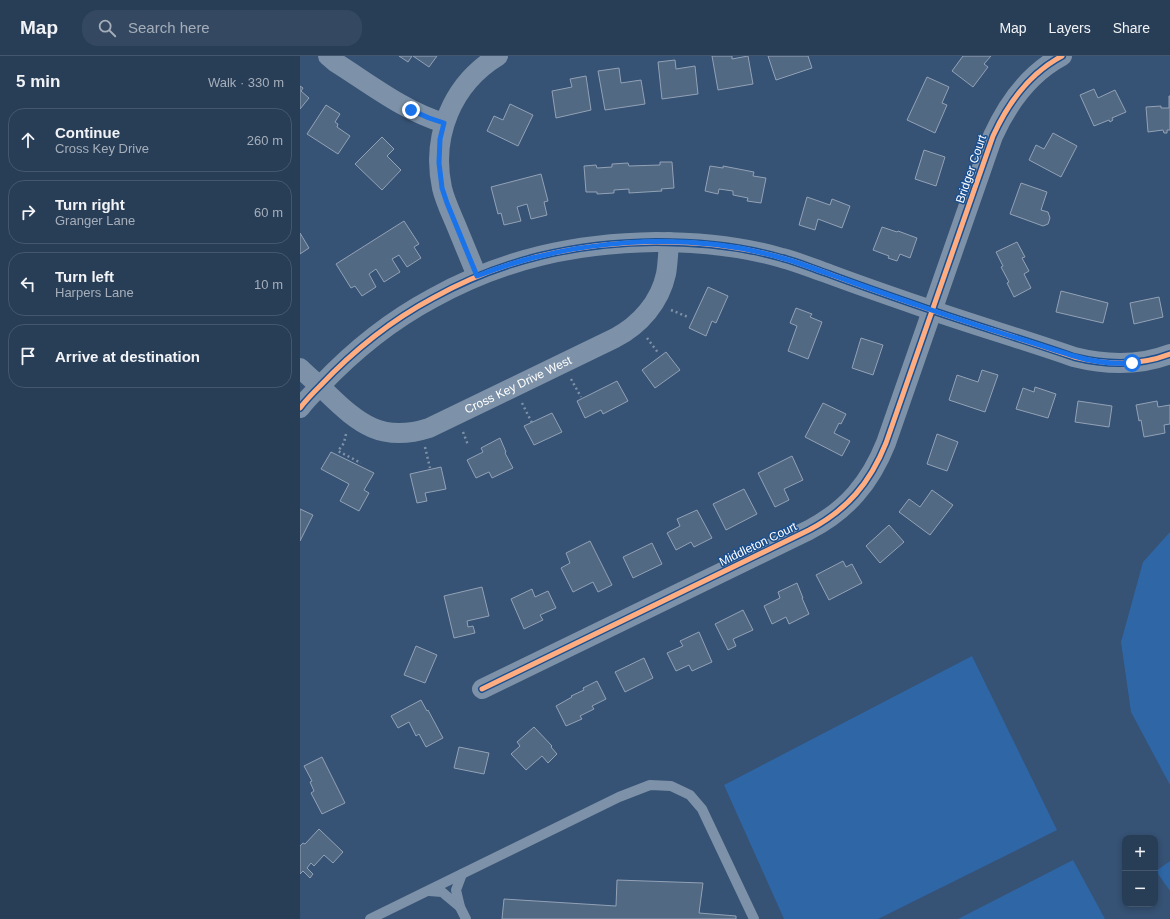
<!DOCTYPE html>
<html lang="en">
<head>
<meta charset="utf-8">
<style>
	:root { --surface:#283e57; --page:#344961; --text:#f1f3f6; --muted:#a5aeba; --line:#44576d }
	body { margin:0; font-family:Arial,sans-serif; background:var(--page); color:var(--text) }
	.controls { position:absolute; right:12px; bottom:12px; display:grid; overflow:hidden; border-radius:8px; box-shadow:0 2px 6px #0003 }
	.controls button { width:36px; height:36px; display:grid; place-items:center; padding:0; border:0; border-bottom:1px solid var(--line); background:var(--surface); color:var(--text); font:20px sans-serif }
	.stop { position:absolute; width:12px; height:12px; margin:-9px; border:3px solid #1a73e8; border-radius:50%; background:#fff }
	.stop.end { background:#1a73e8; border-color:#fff; box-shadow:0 1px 4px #0008 }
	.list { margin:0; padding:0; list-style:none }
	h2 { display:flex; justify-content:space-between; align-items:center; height:52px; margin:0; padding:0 16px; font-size:17px }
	h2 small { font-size:13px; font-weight:400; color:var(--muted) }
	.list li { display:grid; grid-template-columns:26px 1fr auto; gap:12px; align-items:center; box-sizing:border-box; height:64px; margin:0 8px 8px; padding:0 8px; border:1px solid var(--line); border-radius:16px }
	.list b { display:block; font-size:15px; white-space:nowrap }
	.list p { margin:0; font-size:13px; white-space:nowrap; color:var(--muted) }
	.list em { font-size:13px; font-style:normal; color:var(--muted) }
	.icon { flex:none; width:22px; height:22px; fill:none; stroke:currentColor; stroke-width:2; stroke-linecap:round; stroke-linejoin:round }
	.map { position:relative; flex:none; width:870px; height:863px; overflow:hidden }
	header { display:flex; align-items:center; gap:24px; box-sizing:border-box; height:56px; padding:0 20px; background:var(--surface); border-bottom:1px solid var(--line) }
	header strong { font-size:19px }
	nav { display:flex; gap:22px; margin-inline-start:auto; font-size:14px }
	.search { width:280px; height:36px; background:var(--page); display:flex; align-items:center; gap:10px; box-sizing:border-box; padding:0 14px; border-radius:16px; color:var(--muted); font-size:15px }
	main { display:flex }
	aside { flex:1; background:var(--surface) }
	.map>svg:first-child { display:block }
</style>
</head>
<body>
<header>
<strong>Map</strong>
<div class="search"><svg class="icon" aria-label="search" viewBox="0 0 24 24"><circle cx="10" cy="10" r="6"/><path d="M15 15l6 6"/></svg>Search here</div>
<nav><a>Map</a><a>Layers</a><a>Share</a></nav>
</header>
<main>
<aside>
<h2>5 min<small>Walk · 330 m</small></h2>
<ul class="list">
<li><svg class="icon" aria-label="ahead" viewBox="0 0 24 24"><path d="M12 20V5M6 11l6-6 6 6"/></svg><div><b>Continue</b><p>Cross Key Drive</p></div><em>260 m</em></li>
<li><svg class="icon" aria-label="right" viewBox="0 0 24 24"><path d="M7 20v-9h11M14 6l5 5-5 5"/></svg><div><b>Turn right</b><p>Granger Lane</p></div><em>60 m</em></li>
<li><svg class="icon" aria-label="left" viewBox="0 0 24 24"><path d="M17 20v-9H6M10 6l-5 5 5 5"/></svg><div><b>Turn left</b><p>Harpers Lane</p></div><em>10 m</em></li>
<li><svg class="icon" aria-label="arrive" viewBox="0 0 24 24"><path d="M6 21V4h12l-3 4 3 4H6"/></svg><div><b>Arrive at destination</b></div></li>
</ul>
</aside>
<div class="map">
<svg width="870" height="863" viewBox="0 0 870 863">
	<rect width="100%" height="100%" fill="#365274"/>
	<g fill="#2f66a5">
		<polygon points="870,476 870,729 831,656 821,586 843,506"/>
		<polygon points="672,600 757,774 578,863 484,863 424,729"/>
		<polygon points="773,804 805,863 658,863"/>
		<polygon points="870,805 870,835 856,815"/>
	</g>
	<g fill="#526984" stroke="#92a2b6">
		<polygon points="99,0 112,0 108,6"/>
		<polygon points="113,0 137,0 129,11"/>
		<polygon points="412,0 432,0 432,3 448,0 453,28 418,34"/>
		<polygon points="468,0 508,0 512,12 476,24"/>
		<polygon points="663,0 691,0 684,8 688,11 673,31 652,15"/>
		<polygon points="375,4 376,13 395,10 398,38 362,43 358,6"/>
		<polygon points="319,12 321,27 341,24 345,48 305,54 298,15"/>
		<polygon points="286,20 291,54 256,62 252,35 272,31 270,23"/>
		<polygon points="627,21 649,31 642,47 647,49 635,77 607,64"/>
		<polygon points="0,30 3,32 1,35 9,42 0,53"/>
		<polygon points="794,33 798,42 815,34 826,56 812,62 813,64 810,66 809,64 794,70 780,39"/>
		<polygon points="869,40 870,40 870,74 867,74 867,77 864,77 863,74 848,76 846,51 861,50 861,52 869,52"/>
		<polygon points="210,48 233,59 218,90 187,75 194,60 203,64"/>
		<polygon points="26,49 40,58 35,66 38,68 37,71 50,80 38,98 7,78"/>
		<polygon points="753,77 777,90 761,121 729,104 736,89 744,93"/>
		<polygon points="82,81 94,93 87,100 101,114 82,134 55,108"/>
		<polygon points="624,94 645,101 636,130 615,123"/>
		<polygon points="360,106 372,106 374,132 361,133 362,135 329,137 329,133 314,134 314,137 297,138 297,136 286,136 284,110 296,109 297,112 312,111 312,108 328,107 329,110 360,109"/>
		<polygon points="410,110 423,112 423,110 454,116 453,120 466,122 461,147 447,145 448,142 433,139 433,135 419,133 418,138 405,135"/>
		<polygon points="241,118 248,145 244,146 247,159 231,163 227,148 217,151 221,165 204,169 201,157 198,158 191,131"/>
		<polygon points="721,127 747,136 741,154 748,156 750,162 748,168 743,170 710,158"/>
		<polygon points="507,141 530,149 532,143 550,150 542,172 518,163 515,174 499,169"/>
		<polygon points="104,165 119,188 114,191 121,202 107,211 99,199 92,203 100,216 84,226 76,213 69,218 76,231 62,240 55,230 51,232 36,208"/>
		<polygon points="582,171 597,176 598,175 617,182 610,202 600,198 597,205 588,202 589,200 573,194"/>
		<polygon points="0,177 9,192 0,198"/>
		<polygon points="717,186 725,201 722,202 729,215 724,218 731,232 714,241 707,227 709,226 701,211 703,210 696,196"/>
		<polygon points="408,231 428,240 416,267 412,265 406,280 389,272"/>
		<polygon points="761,235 808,247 803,267 756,256"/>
		<polygon points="859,241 863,261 834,268 830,247"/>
		<polygon points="496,252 512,258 510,261 522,266 508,303 488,295 497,270 490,267"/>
		<polygon points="561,282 583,289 573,319 552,312"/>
		<polygon points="366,296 380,314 355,332 342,314"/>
		<polygon points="682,314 698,319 685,356 649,344 657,319 678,326"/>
		<polygon points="317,325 328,345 303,358 301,354 285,362 277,345"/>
		<polygon points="735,331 756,338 748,362 716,353 723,332 734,336"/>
		<polygon points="778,345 812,350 809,371 775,366"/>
		<polygon points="857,345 858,351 870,349 870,368 864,369 865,377 844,381 841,364 839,365 836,349"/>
		<polygon points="523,347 546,358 541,368 539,367 534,377 550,385 542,400 505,381"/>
		<polygon points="252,357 262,376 234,389 224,370"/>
		<polygon points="637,378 658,386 647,415 627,408"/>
		<polygon points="200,382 206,396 205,397 213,412 192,422 189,416 176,422 167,404 183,396 181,392"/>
		<polygon points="31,396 74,417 64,434 69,437 59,455 40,445 49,428 21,413"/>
		<polygon points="492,400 503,424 484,433 489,444 475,451 458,417"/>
		<polygon points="141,411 146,433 125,437 127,445 117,447 110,418"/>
		<polygon points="444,433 457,458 426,474 413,448"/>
		<polygon points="632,434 653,449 630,479 599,456 609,443 620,451"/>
		<polygon points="0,453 13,459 0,485"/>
		<polygon points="397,454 412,482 394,491 391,486 376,494 367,477 380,470 377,463"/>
		<polygon points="589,469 604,486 580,507 566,490"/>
		<polygon points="290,485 312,529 298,536 293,526 273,536 261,512 270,507 266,497"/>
		<polygon points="352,487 362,508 333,522 323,501"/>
		<polygon points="543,505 546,511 552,508 562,527 529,544 516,519"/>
		<polygon points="497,527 503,542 502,542 509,558 489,568 486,561 472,568 464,550 480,542 478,536"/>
		<polygon points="182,531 189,560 167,565 168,571 173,570 175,577 154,582 144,540"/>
		<polygon points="232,533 235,541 248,535 256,552 240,559 243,564 224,573 211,543"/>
		<polygon points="443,554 453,574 433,583 436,590 428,594 415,568"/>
		<polygon points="399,576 412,606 392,615 389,609 376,615 367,597 383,590 380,585"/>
		<polygon points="116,590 137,599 125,627 104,619"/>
		<polygon points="344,602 353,622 325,636 315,616"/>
		<polygon points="297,625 306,643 292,650 294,653 280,660 282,663 266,670 256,650 272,641 271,640 284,634 283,632"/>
		<polygon points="121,644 127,655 128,654 143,682 126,691 119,678 116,680 109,666 98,672 91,660"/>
		<polygon points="234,671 252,690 251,691 257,698 248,707 242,700 226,714 211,698 220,690 217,686"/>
		<polygon points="159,691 189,697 184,718 154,712"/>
		<polygon points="22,701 45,747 22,758 11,737 14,735 10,726 12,725 4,710"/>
		<polygon points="19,773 43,796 33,807 24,799 14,810 11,807 7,812 13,818 10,822 3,815 0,818 0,790 3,787 5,788"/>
		<polygon points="317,824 403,827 399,857 436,860 436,863 202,863 204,843 316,850"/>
	</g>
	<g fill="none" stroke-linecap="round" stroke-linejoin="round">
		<g stroke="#7d92a8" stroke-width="2.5" stroke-dasharray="2 3" stroke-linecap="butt">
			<polyline points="371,254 388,261"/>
			<polyline points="347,282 359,298"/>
			<polyline points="271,323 281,341"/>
			<polyline points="222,347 232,367"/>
			<polyline points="163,376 168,389"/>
			<polyline points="46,378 44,387 38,395 61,407"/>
			<polyline points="125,391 130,412"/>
		</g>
		<g stroke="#7d92a8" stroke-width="10">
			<polyline points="129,835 142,836 160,851 166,863"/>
			<polyline points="160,851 156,834 162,818"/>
			<polyline points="70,863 319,741 350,729 371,730 390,739 402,753 454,863"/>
		</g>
		<g stroke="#7d92a8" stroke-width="20">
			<path d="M28 0 35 6C70 28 104 55 144 67"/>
			<path d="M177 220C170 203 163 186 156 169 151 157 145 145 142 132 131 80 152 28 198 0"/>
			<path id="s1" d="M0 312C9 321 18 328 27 337 59 368 82 387 129 372L315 282C340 269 360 246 366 218 368 207 368 197 369 186"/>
			<path d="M0 352C6 344 13 337 20 330 53 295 90 265 133 242 203 203 276 187 356 186 398 186 441 190 482 202 498 206 514 213 529 218 561 230 593 241 625 252 674 269 725 284 774 301 806 309 839 310 870 298"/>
			<path d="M182 633 509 474C547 454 570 427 586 387L693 80C708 47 730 17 762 0"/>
		</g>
		<defs>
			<g id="cycleway">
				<path d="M0 352C6 344 13 337 20 330 53 295 90 265 133 242 203 203 276 187 356 186 398 186 441 190 482 202 498 206 514 213 529 218 561 230 593 241 625 252 674 269 725 284 774 301 806 309 839 310 870 298"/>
				<path d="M182 633 509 474C547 454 570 427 586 387L693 80C708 47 730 17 762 0"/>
			</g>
		</defs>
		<use href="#cycleway" stroke="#1b4f8f" stroke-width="8"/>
		<use href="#cycleway" stroke="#ffac80" stroke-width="5"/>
	</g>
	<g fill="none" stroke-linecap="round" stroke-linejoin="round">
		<path stroke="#1a73e8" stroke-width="5" d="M111 54 129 62 144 67 140 83 139 107 142 132 147 147 177 220C270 183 386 174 482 202 498 206 514 213 529 218 560 229 590 240 620 250 671 268 723 284 774 300 793 306 812 308 832 307"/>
	</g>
	<g text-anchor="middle" stroke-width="3" stroke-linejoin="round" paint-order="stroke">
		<g font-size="12" fill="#fff" stroke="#1b4f8f">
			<text transform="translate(671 113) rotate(-71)" y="4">Bridger Court</text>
			<text dy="4" stroke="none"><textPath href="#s1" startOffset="251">Cross Key Drive West</textPath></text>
			<text transform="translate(458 488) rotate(-26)" y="4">Middleton Court</text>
		</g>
	</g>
</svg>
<div class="controls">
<button>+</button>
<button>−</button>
</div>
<div class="stop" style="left:832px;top:307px"></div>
<div class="stop end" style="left:111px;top:54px"></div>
</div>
</main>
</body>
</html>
